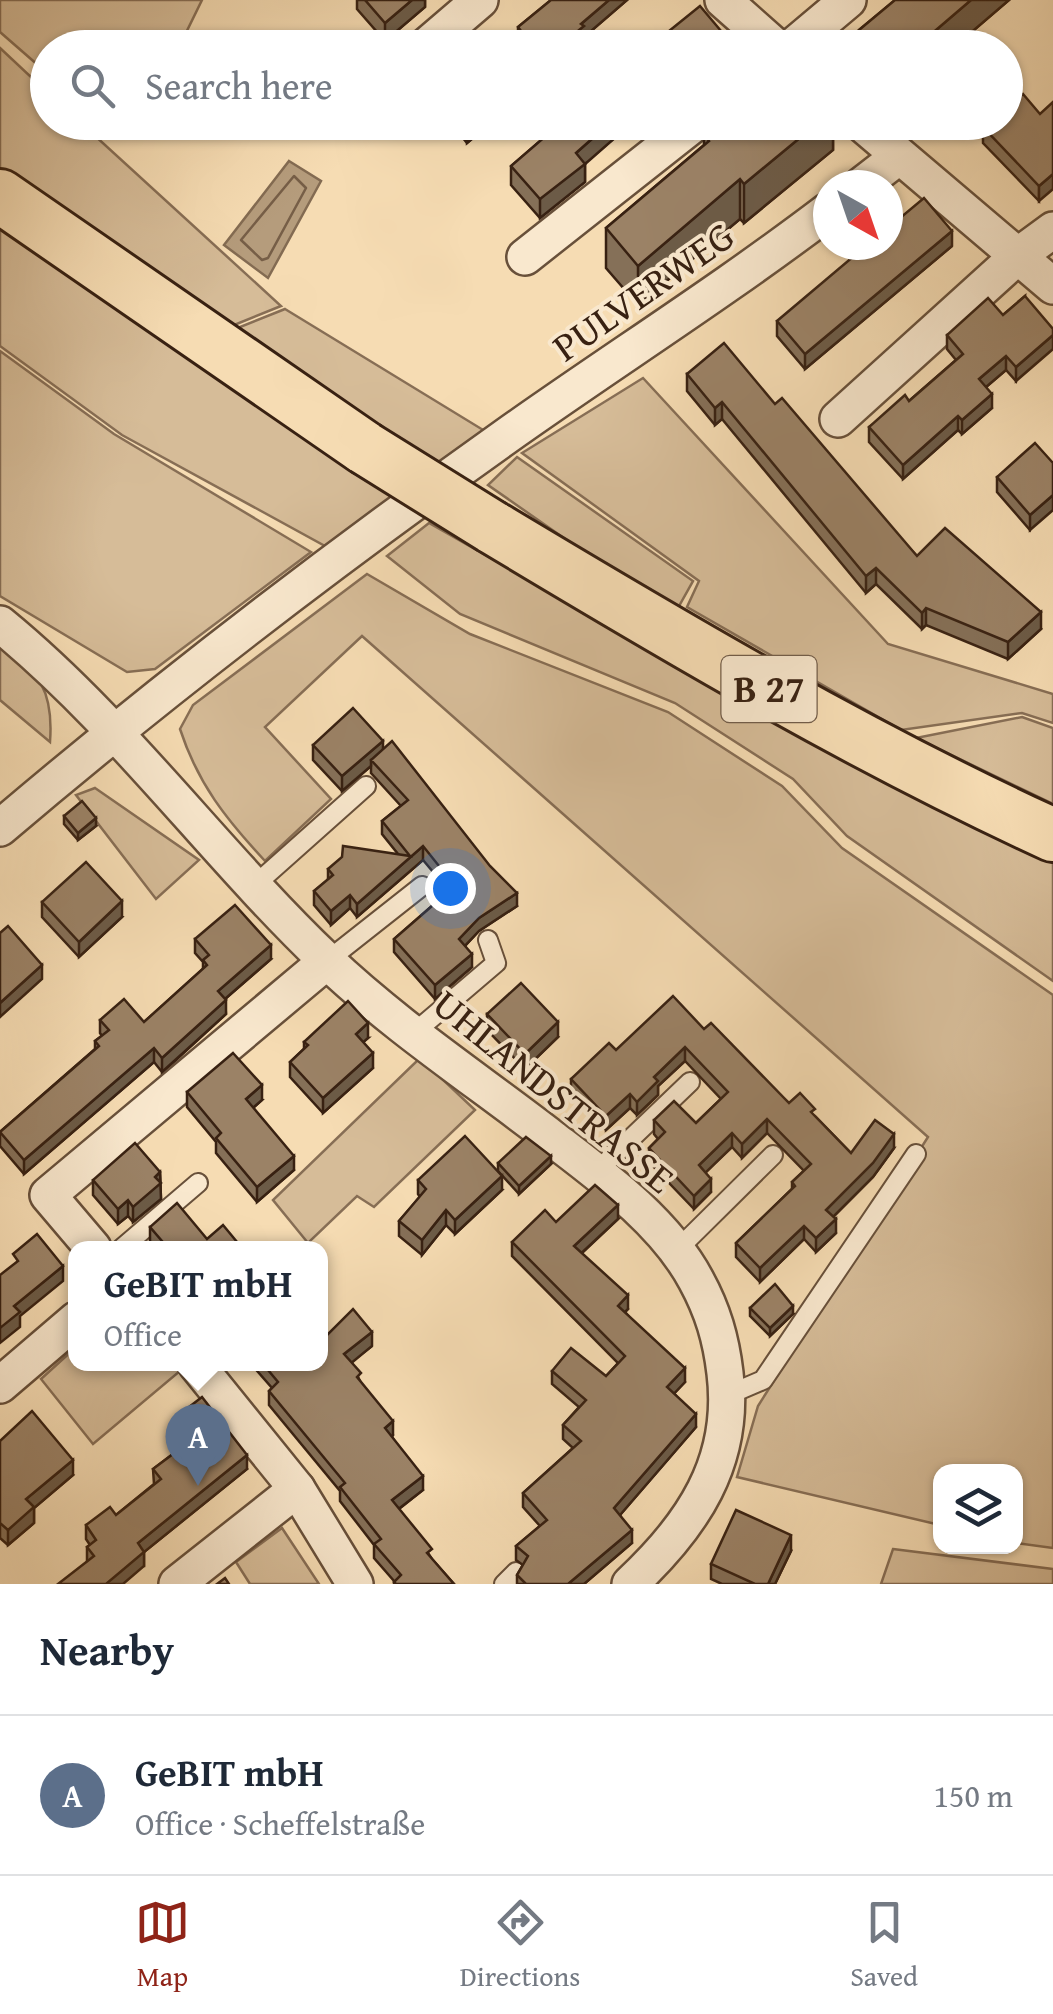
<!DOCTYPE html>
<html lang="en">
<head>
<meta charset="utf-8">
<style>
	:root { --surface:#fff; --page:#f2f2f3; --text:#1f2937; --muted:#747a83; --line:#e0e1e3; --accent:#8f2418 }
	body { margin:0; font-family:"Gentium Book Plus",serif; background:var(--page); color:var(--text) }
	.controls { position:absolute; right:30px; bottom:30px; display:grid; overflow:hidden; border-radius:20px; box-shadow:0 2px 8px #0004 }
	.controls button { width:90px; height:90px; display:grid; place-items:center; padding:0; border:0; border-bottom:2px solid var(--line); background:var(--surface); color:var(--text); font:50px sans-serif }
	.compass { position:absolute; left:813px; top:170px; width:90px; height:90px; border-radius:50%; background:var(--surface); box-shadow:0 2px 8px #0004; rotate:140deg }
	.you { position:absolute; left:450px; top:888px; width:35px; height:35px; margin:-25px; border:8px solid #fff; border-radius:50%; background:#1a73e8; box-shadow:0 0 0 15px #1a73e833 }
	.badge { display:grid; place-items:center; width:65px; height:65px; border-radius:50%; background:var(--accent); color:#fff; font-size:32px; font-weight:700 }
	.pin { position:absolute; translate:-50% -82px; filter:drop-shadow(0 2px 5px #0008) }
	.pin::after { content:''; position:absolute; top:52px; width:35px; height:30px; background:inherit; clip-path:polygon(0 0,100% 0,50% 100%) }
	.popup { position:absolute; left:68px; top:1241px; width:260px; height:130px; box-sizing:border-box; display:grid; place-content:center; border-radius:20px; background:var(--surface); filter:drop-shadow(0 2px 8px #0005); font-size:32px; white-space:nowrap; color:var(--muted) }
	.popup b { font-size:38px; color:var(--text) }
	.popup::after { content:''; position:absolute; left:50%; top:100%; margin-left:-20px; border:20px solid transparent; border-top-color:var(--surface) }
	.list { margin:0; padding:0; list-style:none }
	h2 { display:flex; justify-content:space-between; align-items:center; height:130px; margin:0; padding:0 40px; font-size:42px }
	h2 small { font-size:32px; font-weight:400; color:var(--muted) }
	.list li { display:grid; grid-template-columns:65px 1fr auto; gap:30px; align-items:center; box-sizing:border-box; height:160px; padding:0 40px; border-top:2px solid var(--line) }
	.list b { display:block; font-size:38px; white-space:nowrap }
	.list p { margin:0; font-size:32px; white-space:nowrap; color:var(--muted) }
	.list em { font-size:32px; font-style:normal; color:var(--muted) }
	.icon { flex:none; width:55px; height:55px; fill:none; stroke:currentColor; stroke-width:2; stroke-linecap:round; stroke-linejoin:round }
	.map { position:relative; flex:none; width:1053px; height:1584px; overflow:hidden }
	.search { position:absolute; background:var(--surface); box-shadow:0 2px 8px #0004; left:30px; right:30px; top:30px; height:110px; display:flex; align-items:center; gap:25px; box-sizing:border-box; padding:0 35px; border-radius:55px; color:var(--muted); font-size:38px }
	.sheet { height:290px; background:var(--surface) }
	nav { display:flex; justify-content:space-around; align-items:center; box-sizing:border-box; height:140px; border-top:2px solid var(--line); background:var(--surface); font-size:28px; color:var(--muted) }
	nav a { display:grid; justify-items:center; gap:5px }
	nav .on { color:var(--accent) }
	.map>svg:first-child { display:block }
</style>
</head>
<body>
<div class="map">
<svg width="1053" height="1584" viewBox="0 0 1053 1584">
	<rect width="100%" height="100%" fill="#f6dcb3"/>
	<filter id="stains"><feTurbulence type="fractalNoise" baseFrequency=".002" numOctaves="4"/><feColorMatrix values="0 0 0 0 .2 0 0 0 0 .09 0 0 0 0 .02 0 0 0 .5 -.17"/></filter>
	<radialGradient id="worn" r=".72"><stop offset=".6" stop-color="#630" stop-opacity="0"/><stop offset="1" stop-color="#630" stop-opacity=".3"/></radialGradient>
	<g fill="#d6bc98" stroke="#876e55" stroke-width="2.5">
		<polygon points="0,0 202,0 179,47 48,48 47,73 0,32"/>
		<polygon points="0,48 47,92 48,122 81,123 281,306 212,334 0,178"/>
		<polygon points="0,196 418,492 336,552 122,435 0,346"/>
		<polygon points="285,309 493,436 433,481 215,337"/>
		<polygon points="0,351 114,434 311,552 155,669 127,672 0,596"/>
		<polygon points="643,378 888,644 1053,694 1053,723 1022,713 901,730 687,607 699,581 522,453"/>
		<polygon points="517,457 693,581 674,615 488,485"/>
		<polygon points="429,523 851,763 1053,859 1053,981 847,836 793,779 675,703 460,614 387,556"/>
		<path d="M367 574 470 634 668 712 782 786 842 848 1053 995V1548L1016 1543V1472H940V1525L737 1477 758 1406 928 1137 362 636 265 727 331 799 265 861C226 819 198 784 180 729L193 705Z"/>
		<path d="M0 639C38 674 54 688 50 742L0 700Z"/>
		<polygon points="1022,717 1053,728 1053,804 916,738"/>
		<polygon points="95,788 199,860 156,899 76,795"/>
		<polygon points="420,1058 475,1110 374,1207 357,1196 308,1243 273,1200"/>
		<polygon points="75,1348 76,1364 173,1364 180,1371 93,1444 41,1379"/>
		<polygon points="282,1528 319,1584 250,1584 236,1562"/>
		<polygon points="893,1549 1053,1569 1053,1584 881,1584"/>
	</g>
	<polygon fill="#b59c7c" stroke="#836b52" stroke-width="2.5" points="289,161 321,181 268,278 224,245"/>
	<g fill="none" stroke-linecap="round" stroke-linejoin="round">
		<polygon stroke="#765e47" stroke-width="2.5" points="294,176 306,188 268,258 262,260 241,240"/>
		<defs>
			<g id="service">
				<polyline points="256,884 366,786"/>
				<polyline points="327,961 422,886"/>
				<polyline points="415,1032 496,963 488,940"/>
				<polyline points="596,1172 690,1082"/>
				<polyline points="122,1248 198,1183"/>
				<polyline points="675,1252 773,1155"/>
				<polyline points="728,1395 763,1380 916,1154"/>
				<polyline points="504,1584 516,1572"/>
			</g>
			<g id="minor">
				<polyline points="723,0 777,48"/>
				<polyline points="424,48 480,0"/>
				<polyline points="791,48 848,0"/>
				<polyline points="860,122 1053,286"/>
				<polyline points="862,185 898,157"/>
				<polyline points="525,257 696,122"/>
				<polyline points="838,419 1019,255 1053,230"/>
				<path d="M0 624C121 723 213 852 326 960 394 1025 477 1080 552 1138 603 1177 665 1222 696 1280 713 1311 721 1339 725 1373 736 1462 692 1526 630 1584"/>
				<path d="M0 828C162 690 332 560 505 437 612 361 723 291 828 211"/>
				<polyline points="93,1248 48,1195 327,961"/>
				<polyline points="196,1364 297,1489 355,1584"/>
				<polyline points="0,1385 76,1320"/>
				<polyline points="177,1584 297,1489"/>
			</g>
			<g id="primary">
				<polyline points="0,196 365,448"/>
				<path d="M492 527C675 637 859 746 1053 835"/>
			</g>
		</defs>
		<use href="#service" stroke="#68503a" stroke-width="22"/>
		<use href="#minor" stroke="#68503a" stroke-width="40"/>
		<use href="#primary" stroke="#382112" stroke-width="58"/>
		<use href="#service" stroke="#f9e8ce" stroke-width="18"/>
		<use href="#minor" stroke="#f9e8ce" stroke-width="35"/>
		<use href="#primary" stroke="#f6dcb3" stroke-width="52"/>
		<defs>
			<polyline id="primary-bridge" points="365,448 492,527"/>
		</defs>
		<use href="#primary-bridge" stroke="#382112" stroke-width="58" stroke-linecap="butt"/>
		<use href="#primary-bridge" stroke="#f6dcb3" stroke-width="52"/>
	</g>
	<g fill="#857058" stroke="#382112" stroke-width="2.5">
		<polygon points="357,0 425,0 425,7 385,41 357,9"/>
		<polygon points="551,0 627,0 584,37 584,42 576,48 522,48 518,42 518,27"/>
		<polygon points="895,0 1009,0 953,48 859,48 859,30"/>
		<polygon points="1040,114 1039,201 983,143 983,127"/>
		<polygon points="450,122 492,122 467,143"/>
		<polygon points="544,122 633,122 585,163 585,182 540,218 511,185 511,166 546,136 544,134"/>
		<polygon points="639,122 658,122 646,132"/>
		<polygon points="833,122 833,150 744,223 740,219 638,305 606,268 606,228 704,145 704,135"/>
		<polygon points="952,246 805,369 777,336 777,321"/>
		<polygon points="1025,296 1016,381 1006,370 986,387 992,408 962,434 958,430 903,479 869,442 869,427 909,401 956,360 947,349 947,335 1003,315"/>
		<polygon points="687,374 775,404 917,556 1041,629 1008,659 926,625 922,629 876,584 866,593 722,419 715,425 687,391"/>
		<polygon points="1053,463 1030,530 997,492 997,477"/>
		<polygon points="313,745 383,749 517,906 479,931 465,946 472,967 435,999 394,952 394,939 449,891 423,860 357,917 350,908 331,925 314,905 314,891 328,880 328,869 398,854 382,834 382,821 401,806 371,773 371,766 342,791 313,760"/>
		<polygon points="64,816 96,826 78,840 64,824"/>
		<polygon points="42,902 122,917 79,957 42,917"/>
		<polygon points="195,939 271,959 225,999 226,1014 176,1060 162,1072 154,1062 24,1174 0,1146 0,1132 95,1049 95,1041 102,1036 100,1033 100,1020 144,1022 203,969 203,962 195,953"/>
		<polygon points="487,1014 558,1037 525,1069 487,1030"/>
		<polygon points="704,1029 789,1103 815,1116 851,1153 894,1148 873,1177 833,1217 836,1233 816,1252 804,1239 760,1282 736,1257 736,1243 792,1189 792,1182 804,1171 767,1133 742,1158 732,1147 705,1172 711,1192 694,1209 649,1162 649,1148 658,1139 654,1134 654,1120 696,1123 721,1099 685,1061 658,1086 658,1095 637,1115 630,1108 606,1130 571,1092 571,1079 616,1050"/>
		<polygon points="368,1038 363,1042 373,1068 323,1113 290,1077 290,1062 304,1049 304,1042"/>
		<polygon points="187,1092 262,1100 253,1108 294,1170 257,1202 216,1153 216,1142 187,1107"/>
		<polygon points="498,1163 551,1164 519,1194 498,1171"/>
		<polygon points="160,1172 161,1199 133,1222 128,1216 118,1224 93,1195 93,1180"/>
		<polygon points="418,1180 502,1190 455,1234 446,1225 422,1255 399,1236 399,1221 420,1197 418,1194"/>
		<polygon points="618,1219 582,1253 628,1309 625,1312 685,1382 674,1393 696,1427 620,1515 632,1543 584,1584 517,1584 517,1575 523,1565 516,1560 516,1546 540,1526 523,1507 523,1493 573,1448 563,1439 563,1425 579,1407 552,1384 552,1371 606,1376 618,1363 512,1256 512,1242 556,1222"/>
		<polygon points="150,1227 207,1239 242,1248 156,1248 150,1241"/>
		<polygon points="750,1308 793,1314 770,1336 750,1316"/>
		<polygon points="372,1346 351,1362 361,1383 393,1435 392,1437 423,1490 399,1509 432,1559 454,1584 394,1584 394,1581 374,1558 374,1545 340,1501 340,1491 269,1405 269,1391 272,1388 251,1364 320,1364"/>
		<polygon points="180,1414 247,1469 144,1552 144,1566 87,1561 87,1547 90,1545 86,1539 86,1525 116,1515 154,1484 153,1469 190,1441 180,1428"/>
		<polygon points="0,1441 73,1475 34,1508 34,1523 8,1545 0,1538"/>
		<polygon points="791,1551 775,1584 722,1584 711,1579 711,1564"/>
	</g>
	<g fill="#6c5b47" stroke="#382112" stroke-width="2.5">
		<polygon points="412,0 425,0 425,7 385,41 385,23"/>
		<polygon points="609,0 627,0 584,37 584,42 576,48 557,48 581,24"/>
		<polygon points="971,0 1009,0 953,48 915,48"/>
		<polygon points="474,122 492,122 467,143 467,128"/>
		<polygon points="611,122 633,122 584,165 585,164 585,182 540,218 540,199 576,153"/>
		<polygon points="646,122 658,122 646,132"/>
		<polygon points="819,122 833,122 833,150 744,223 744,184"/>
		<polygon points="1053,174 1053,189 1039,201 1039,186"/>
		<polygon points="740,179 740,219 638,305 638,266"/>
		<polygon points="952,231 952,246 805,369 805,354"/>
		<polygon points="1053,335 1053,349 1016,381 1016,367"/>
		<polygon points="1006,356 1006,370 979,393 979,379"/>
		<polygon points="992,394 992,408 962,434 962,420"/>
		<polygon points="722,402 722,419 715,425 715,408"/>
		<polygon points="958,416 958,430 903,479 903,465"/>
		<polygon points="1053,495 1053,510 1030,530 1030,515"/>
		<polygon points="876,568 876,584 866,593 866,576"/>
		<polygon points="926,608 926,625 922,629 922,613"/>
		<polygon points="1041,612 1041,629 1008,659 1008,642"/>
		<polygon points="383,741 383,756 371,760 371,766 342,791 342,776"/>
		<polygon points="96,818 96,826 78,840 78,833"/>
		<polygon points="423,846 423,860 357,917 357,904"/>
		<polygon points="517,893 517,906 479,931 459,952 459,939 479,918"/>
		<polygon points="350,895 350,908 331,925 331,911"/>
		<polygon points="122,901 122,917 79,957 79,942"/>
		<polygon points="271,945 271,959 218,1005 218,991"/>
		<polygon points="472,954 472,967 435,999 435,985"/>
		<polygon points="42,965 42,979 0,1017 0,1003"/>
		<polygon points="226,1000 226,1014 162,1072 162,1058"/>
		<polygon points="558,1022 558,1037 525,1069 525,1054"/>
		<polygon points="368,1023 368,1038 356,1049 356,1034"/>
		<polygon points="685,1047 685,1061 658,1086 658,1095 637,1115 637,1102 654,1077"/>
		<polygon points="154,1048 154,1062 24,1174 24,1160"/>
		<polygon points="373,1053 373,1068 323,1113 323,1098"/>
		<polygon points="262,1085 262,1100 246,1114 246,1099"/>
		<polygon points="630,1094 630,1108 606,1130 606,1116"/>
		<polygon points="767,1119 767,1133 742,1158 742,1144"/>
		<polygon points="732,1133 732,1147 699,1179 699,1165"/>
		<polygon points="894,1134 894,1148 873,1177 826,1224 826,1210"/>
		<polygon points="294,1156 294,1170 257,1202 257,1187"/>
		<polygon points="551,1156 551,1164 519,1194 519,1186"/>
		<polygon points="160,1172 161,1199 133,1222 133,1207 155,1177"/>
		<polygon points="502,1176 502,1190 455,1234 455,1220"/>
		<polygon points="711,1179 711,1192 694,1209 694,1196"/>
		<polygon points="128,1200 128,1216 118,1224 118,1209"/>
		<polygon points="618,1205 618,1219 574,1260 574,1246"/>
		<polygon points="446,1210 446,1225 422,1255 422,1240"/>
		<polygon points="836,1219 836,1233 816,1252 816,1238"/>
		<polygon points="804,1226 804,1239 760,1282 760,1268"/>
		<polygon points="63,1266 63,1281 20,1316 20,1327 0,1343 0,1328 14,1306"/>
		<polygon points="628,1295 628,1309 618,1319 618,1306"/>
		<polygon points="793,1306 793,1314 770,1336 770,1328"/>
		<polygon points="372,1332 372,1346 344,1369 344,1354"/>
		<polygon points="685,1368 685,1382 667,1401 667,1387"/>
		<polygon points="696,1414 696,1427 614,1522 614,1508"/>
		<polygon points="393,1421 393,1435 385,1442 385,1428"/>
		<polygon points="247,1455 247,1469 144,1552 144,1566 123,1584 106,1584 138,1543"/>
		<polygon points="73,1460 73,1475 34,1508 34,1523 8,1545 8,1530 26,1499"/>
		<polygon points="423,1476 423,1490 392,1514 392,1500"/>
		<polygon points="632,1530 632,1543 584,1584 568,1584"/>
		<polygon points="791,1535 791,1551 775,1584 768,1584"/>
	</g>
	<g fill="#9b8266" stroke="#382112" stroke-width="2.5">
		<polygon points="365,0 412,0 385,23"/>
		<polygon points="551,0 609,0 581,24 584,26 557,48 534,48 518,27"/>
		<polygon points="895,0 971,0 915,48 874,48 859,30"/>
		<polygon points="700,6 732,44 727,48 648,48"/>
		<polygon points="1023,94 1040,114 1053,102 1053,174 1039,186 983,127 988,122 1006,122 1006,108"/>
		<polygon points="550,122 611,122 576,153 585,164 540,199 511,166 555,128"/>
		<polygon points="719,122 819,122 744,184 740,179 638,266 606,228 709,141 704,135"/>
		<polygon points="924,198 952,231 805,354 777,321 867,245 888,245 888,228"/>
		<polygon points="1025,296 1053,329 1053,335 1016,367 1006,356 979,379 992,394 962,420 958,416 903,465 869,427 905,395 909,401 963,354 947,335 988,298 1003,315"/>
		<polygon points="724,343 775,404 782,398 917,556 945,528 1041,612 1008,642 926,608 922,613 876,568 866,576 722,402 715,408 687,374"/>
		<polygon points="1035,443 1053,463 1053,495 1030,515 997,477"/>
		<polygon points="353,708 383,741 342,776 313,745"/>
		<polygon points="392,741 490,866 517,893 479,918 459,939 472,954 435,985 394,939 455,886 423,846 357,904 350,895 331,911 314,891 333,875 328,869 342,857 343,846 410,856 382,821 408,800 371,760"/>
		<polygon points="82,801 96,818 78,833 64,816"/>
		<polygon points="86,862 122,901 79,942 42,902"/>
		<polygon points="235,905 271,945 218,991 226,1000 162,1058 154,1048 24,1160 0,1132 99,1046 95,1041 109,1030 100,1020 124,999 144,1022 207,965 203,960 209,955 195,939"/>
		<polygon points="8,926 42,965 0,1003 0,933"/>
		<polygon points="521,983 558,1022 525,1054 487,1014"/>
		<polygon points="673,996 704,1029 711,1023 789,1103 800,1093 815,1109 811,1112 851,1153 875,1120 894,1134 873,1163 826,1210 836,1219 816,1238 804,1226 760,1268 736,1243 795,1186 792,1182 811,1164 767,1119 742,1144 732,1133 699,1165 711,1179 694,1196 649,1148 665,1132 654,1120 674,1101 696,1123 728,1092 685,1047 654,1077 658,1081 637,1102 630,1094 606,1116 571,1079 609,1043 616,1050"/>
		<polygon points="348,1001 368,1023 356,1034 373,1053 323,1098 290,1062 308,1045 304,1042"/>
		<polygon points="233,1053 262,1085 246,1099 294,1156 257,1187 216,1138 221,1133 187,1092"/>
		<polygon points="465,1136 502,1176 455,1220 446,1210 422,1240 399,1221 426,1189 418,1180"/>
		<polygon points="526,1137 551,1156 519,1186 498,1163"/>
		<polygon points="135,1143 160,1172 155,1177 161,1183 133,1207 128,1200 118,1209 93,1180"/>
		<polygon points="595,1185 618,1205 574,1246 628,1295 618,1306 685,1368 667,1387 696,1414 614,1508 632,1530 568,1584 526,1584 517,1575 528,1556 516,1546 547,1520 523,1493 581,1441 563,1425 586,1400 552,1371 571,1348 606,1376 625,1356 512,1242 545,1210 556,1222"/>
		<polygon points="177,1203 207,1239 223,1225 242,1248 168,1248 150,1227"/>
		<polygon points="37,1234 63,1266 14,1306 20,1312 0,1328 0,1275 18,1261 13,1254"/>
		<polygon points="775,1284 793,1306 770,1328 750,1308"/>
		<polygon points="353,1309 372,1332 344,1354 361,1373 357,1377 393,1421 385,1428 423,1476 392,1500 432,1549 427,1553 454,1584 396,1584 394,1582 401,1575 374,1544 381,1539 340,1487 345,1483 269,1391 278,1382 263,1364 320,1364 320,1342"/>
		<polygon points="202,1397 247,1455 138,1543 144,1552 106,1584 58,1584 94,1556 87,1547 96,1540 86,1525 110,1507 116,1515 161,1479 153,1469 197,1436 180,1414"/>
		<polygon points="32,1411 73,1460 26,1499 34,1507 8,1530 0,1523 0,1441"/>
		<polygon points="736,1510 791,1535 768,1584 755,1584 711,1564"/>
		<polygon points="225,1578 229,1584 217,1584"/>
	</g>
	<g text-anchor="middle" stroke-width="8" stroke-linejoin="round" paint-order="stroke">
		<rect fill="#f9e8ce" stroke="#725d4a" stroke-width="2.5" x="721.5" y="656" width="95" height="66" rx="8"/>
		<g font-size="38" font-weight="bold" fill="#382112">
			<text x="769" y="702">B 27</text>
		</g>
		<g font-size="40" fill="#382112" stroke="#f9e8ce">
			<text transform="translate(643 291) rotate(-35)" y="14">PULVERWEG</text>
			<text transform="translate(554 1091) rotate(39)" y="14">UHLANDSTRASSE</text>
		</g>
	</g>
	<rect width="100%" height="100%" filter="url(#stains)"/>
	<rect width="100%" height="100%" fill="url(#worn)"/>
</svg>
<div class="controls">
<button><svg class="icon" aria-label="layers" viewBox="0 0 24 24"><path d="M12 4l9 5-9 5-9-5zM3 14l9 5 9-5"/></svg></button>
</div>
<svg class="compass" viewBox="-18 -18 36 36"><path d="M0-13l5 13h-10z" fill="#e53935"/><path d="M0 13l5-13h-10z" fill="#747a83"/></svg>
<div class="you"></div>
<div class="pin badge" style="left:198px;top:1486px;background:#5c6f8a">A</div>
<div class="popup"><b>GeBIT mbH</b>Office</div>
<div class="search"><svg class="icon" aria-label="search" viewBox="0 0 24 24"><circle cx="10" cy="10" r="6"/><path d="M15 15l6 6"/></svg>Search here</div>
</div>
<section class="sheet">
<h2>Nearby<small></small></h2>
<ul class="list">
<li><span class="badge" style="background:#5c6f8a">A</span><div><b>GeBIT mbH</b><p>Office · Scheffelstraße</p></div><em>150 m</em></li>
</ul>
</section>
<nav>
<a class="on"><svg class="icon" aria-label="map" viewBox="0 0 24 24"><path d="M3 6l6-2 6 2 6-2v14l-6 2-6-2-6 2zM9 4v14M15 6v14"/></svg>Map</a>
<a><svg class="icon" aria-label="directions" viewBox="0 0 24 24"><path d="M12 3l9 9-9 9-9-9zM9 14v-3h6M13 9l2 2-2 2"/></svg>Directions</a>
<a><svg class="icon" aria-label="saved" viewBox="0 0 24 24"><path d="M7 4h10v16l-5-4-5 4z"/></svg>Saved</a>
</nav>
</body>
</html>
